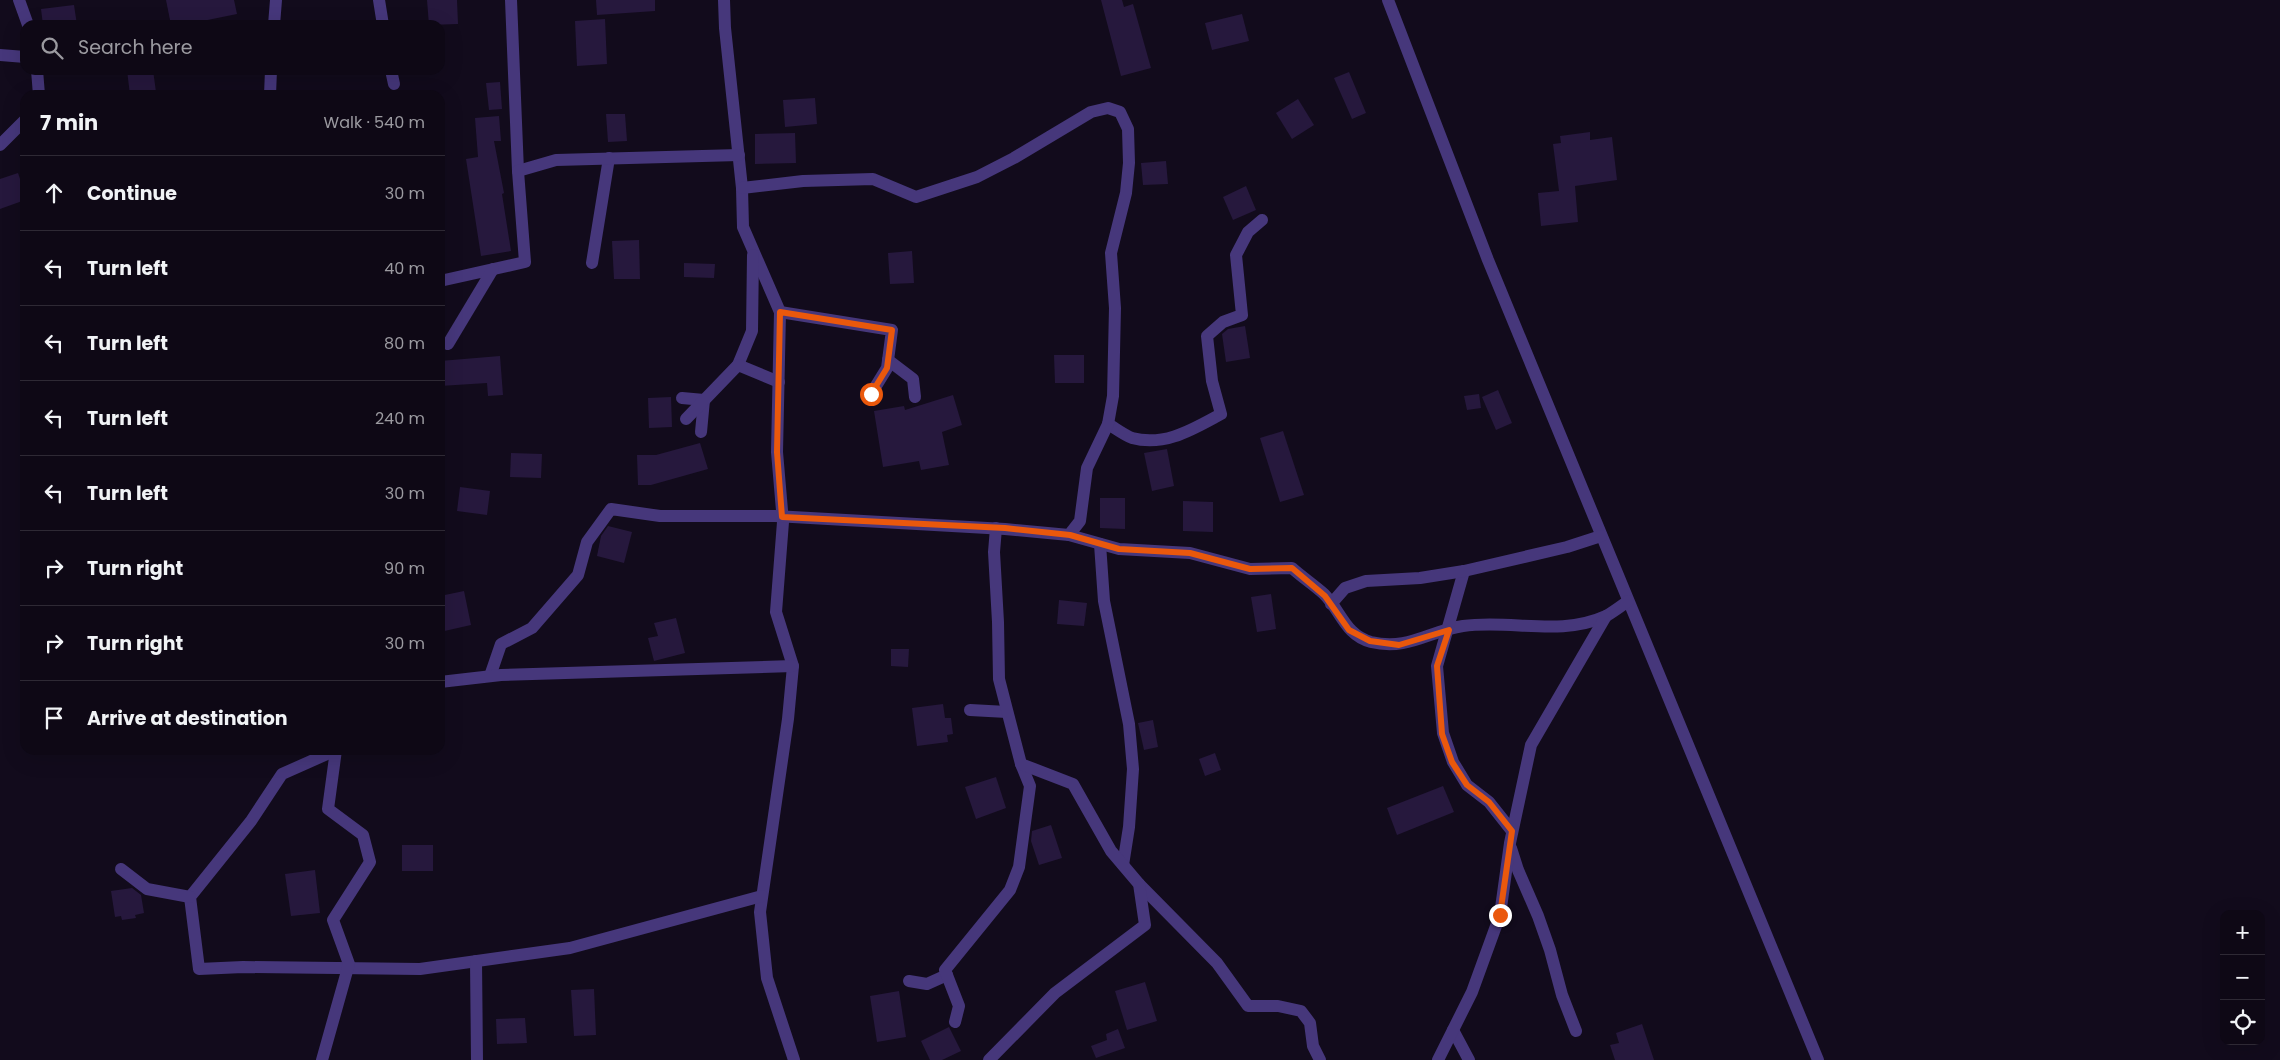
<!DOCTYPE html>
<html lang="en">
<head>
<meta charset="utf-8">
<style>
	:root { --surface:#0e0815; --page:#1c1622; --text:#f1f3f6; --muted:#9b9aa0; --line:#2e2934 }
	body { margin:0; font-family:Poppins,sans-serif; background:var(--page); color:var(--text) }
	.controls { position:absolute; right:15px; bottom:15px; display:grid; overflow:hidden; border-radius:10px; box-shadow:0 5px 20px #0002 }
	.controls button { width:45px; height:45px; display:grid; place-items:center; padding:0; border:0; border-bottom:1px solid var(--line); background:var(--surface); color:var(--text); font:25px sans-serif }
	.stop { position:absolute; width:15px; height:15px; margin:-11px; border:4px solid #ea580c; border-radius:50%; background:#fff }
	.stop.end { background:#ea580c; border-color:#fff; box-shadow:0 1px 5px #0008 }
	.list { margin:0; padding:0; list-style:none }
	h2 { display:flex; justify-content:space-between; align-items:center; height:65px; margin:0; padding:0 20px; font-size:21px }
	h2 small { font-size:16px; font-weight:400; color:var(--muted) }
	.list li { display:grid; grid-template-columns:32px 1fr auto; gap:15px; align-items:center; box-sizing:border-box; height:75px; padding:0 20px; border-top:1px solid var(--line) }
	.list b { display:block; font-size:19px; white-space:nowrap }
	.list em { font-size:16px; font-style:normal; color:var(--muted) }
	.icon { flex:none; width:28px; height:28px; fill:none; stroke:currentColor; stroke-width:2; stroke-linecap:round; stroke-linejoin:round }
	.map { position:relative; flex:none; width:2280px; height:1060px; overflow:hidden }
	.search { position:absolute; background:var(--surface); box-shadow:0 5px 20px #0002; left:20px; top:20px; width:425px; height:55px; display:flex; align-items:center; gap:12px; box-sizing:border-box; padding:0 18px; border-radius:15px; color:var(--muted); font-size:19px }
	.panel { position:absolute; background:var(--surface); box-shadow:0 5px 20px #0002; left:20px; top:90px; width:425px; height:665px; border-radius:15px }
	.map>svg:first-child { display:block }
</style>
</head>
<body>
<div class="map">
<svg width="2280" height="1060" viewBox="0 0 2280 1060">
	<rect width="100%" height="100%" fill="#120b1c"/>
	<g fill="#26183d">
		<polygon points="166,0 234,0 237,14 183,25 171,25"/>
		<polygon points="427,0 457,0 458,24 429,25"/>
		<polygon points="596,0 655,0 655,11 597,15"/>
		<polygon points="1101,0 1122,0 1124,7 1133,4 1151,68 1121,76"/>
		<polygon points="74,5 77,25 43,25 41,9"/>
		<polygon points="1242,14 1249,41 1212,50 1205,23"/>
		<polygon points="605,19 607,64 577,66 575,21"/>
		<polygon points="127,70 153,70 156,92 130,95"/>
		<polygon points="1349,72 1366,113 1352,119 1334,78"/>
		<polygon points="500,82 502,109 489,110 486,83"/>
		<polygon points="815,98 817,124 785,127 783,100"/>
		<polygon points="1298,99 1314,125 1292,139 1276,113"/>
		<polygon points="606,114 625,114 627,141 608,142"/>
		<polygon points="499,116 501,141 494,141 504,193 502,194 511,251 481,256 466,159 478,157 475,118"/>
		<polygon points="1590,132 1590,140 1612,137 1617,180 1575,186 1578,222 1541,226 1538,193 1559,191 1553,144 1561,143 1560,136"/>
		<polygon points="795,133 796,163 755,164 755,134"/>
		<polygon points="1166,161 1168,184 1143,185 1141,163"/>
		<polygon points="18,173 25,193 25,200 0,209 0,179"/>
		<polygon points="1246,186 1256,210 1233,220 1223,197"/>
		<polygon points="639,240 640,279 614,279 612,241"/>
		<polygon points="912,251 914,283 890,284 888,253"/>
		<polygon points="684,263 715,264 714,278 684,277"/>
		<polygon points="1245,326 1250,358 1226,362 1222,334 1228,329"/>
		<polygon points="1054,355 1084,355 1084,383 1055,383"/>
		<polygon points="500,356 503,395 488,396 487,383 440,386 440,361"/>
		<polygon points="1498,390 1512,423 1496,430 1482,397"/>
		<polygon points="1479,394 1481,408 1467,410 1464,396"/>
		<polygon points="953,395 962,425 942,432 949,465 921,470 919,461 883,467 874,411 904,406 905,410"/>
		<polygon points="671,397 672,427 649,428 648,398"/>
		<polygon points="1283,431 1304,495 1280,502 1260,438"/>
		<polygon points="700,443 708,469 651,485 638,485 637,455 656,455"/>
		<polygon points="1167,449 1174,486 1152,491 1144,453"/>
		<polygon points="511,453 542,454 541,478 510,477"/>
		<polygon points="460,487 490,491 487,515 457,511"/>
		<polygon points="1100,498 1125,498 1125,529 1100,528"/>
		<polygon points="1183,501 1213,502 1213,532 1183,531"/>
		<polygon points="608,526 632,532 624,563 597,556 601,536"/>
		<polygon points="464,591 471,625 440,632 440,596"/>
		<polygon points="1271,594 1276,629 1257,632 1251,597"/>
		<polygon points="1059,600 1087,603 1084,626 1057,624"/>
		<polygon points="676,618 685,653 654,661 648,638 658,636 654,623"/>
		<polygon points="891,649 909,649 908,667 891,666"/>
		<polygon points="943,704 945,718 951,718 953,734 947,735 948,742 917,746 912,708"/>
		<polygon points="1153,720 1158,747 1144,750 1138,723"/>
		<polygon points="1215,753 1221,770 1205,776 1199,759"/>
		<polygon points="996,777 1006,808 976,819 965,787"/>
		<polygon points="1443,786 1454,812 1397,835 1387,808"/>
		<polygon points="1051,825 1062,858 1039,865 1031,841 1032,831"/>
		<rect x="402" y="845" width="31" height="26"/>
		<polygon points="315,870 320,913 291,916 285,874"/>
		<polygon points="132,888 141,895 144,913 135,915 136,918 122,920 121,916 115,917 111,891"/>
		<polygon points="1145,982 1157,1021 1127,1030 1115,991"/>
		<polygon points="594,989 596,1035 574,1036 571,990"/>
		<polygon points="899,991 906,1037 877,1042 870,996"/>
		<polygon points="525,1018 527,1043 497,1044 496,1019"/>
		<polygon points="1642,1024 1654,1060 1615,1060 1610,1045 1619,1043 1616,1033"/>
		<polygon points="949,1027 961,1051 942,1060 930,1060 921,1041"/>
		<polygon points="1118,1029 1125,1048 1096,1058 1091,1046 1107,1040 1106,1034"/>
	</g>
	<g fill="none" stroke-linecap="round" stroke-linejoin="round">
		<g stroke="#46377b" stroke-width="12">
			<polyline points="19,0 28,25"/>
			<polyline points="379,0 383,25"/>
			<polyline points="511,0 518,171"/>
			<polyline points="724,0 725,28 742,188 743,227 780,312 777,452 783,522 776,612 793,666 788,719 760,912 767,978 794,1060"/>
			<polyline points="1388,0 1488,260 1818,1060"/>
			<polyline points="274,25 276,0"/>
			<polyline points="0,55 25,57"/>
			<polyline points="37,70 39,95"/>
			<polyline points="391,70 394,84"/>
			<polyline points="270,95 271,70"/>
			<polyline points="0,145 25,120"/>
			<polyline points="592,263 609,158"/>
			<polyline points="440,281 525,262 518,171 556,160 739,155"/>
			<polyline points="780,312 892,330 887,368 871,394"/>
			<polyline points="448,344 493,269"/>
			<polyline points="888,360 913,379 915,397"/>
			<polyline points="738,365 752,331 753,255"/>
			<polyline points="682,398 704,400 701,432"/>
			<polyline points="686,419 738,365 779,382"/>
			<path d="M1108 424C1115 428 1124 435 1132 438 1165 447 1193 429 1221 414L1212 381 1207 336 1223 322 1242 315 1236 255 1248 232 1262 220"/>
			<path d="M1069 535 1119 549 1190 553 1250 569 1292 568C1302 577 1314 585 1324 594 1341 611 1345 635 1371 642 1408 651 1429 631 1463 626 1510 619 1560 637 1606 616 1613 612 1621 606 1628 601"/>
			<polyline points="1100,544 1104,601 1129,724 1133,769 1129,827 1123,865"/>
			<polyline points="1464,571 1437,666 1443,733 1453,762 1467,785 1489,802 1512,831"/>
			<polyline points="1331,604 1345,588 1366,581 1420,578 1464,571 1567,547 1601,536"/>
			<polyline points="490,676 501,644 532,628 578,575 587,542 611,509 660,516 775,516 1005,529 1069,535 1080,521 1087,468 1108,424 1113,396 1115,308 1111,253 1126,193 1129,163 1128,129 1120,112 1108,108 1091,112 1014,158 977,177 916,197 873,179 803,181 742,188"/>
			<polyline points="440,682 501,675 793,666"/>
			<polyline points="970,710 1007,712"/>
			<polyline points="336,750 282,774 251,821 190,897 199,969 243,967 420,969 570,948 762,896"/>
			<polyline points="1511,848 1518,870 1538,916 1550,950 1562,995 1576,1031"/>
			<polyline points="121,869 147,889 190,897"/>
			<polyline points="1139,884 1217,963 1248,1006 1278,1006 1301,1011 1310,1023 1313,1046 1320,1060"/>
			<polyline points="476,961 477,1060"/>
			<polyline points="909,981 927,984 947,975"/>
			<polyline points="955,1022 959,1006 945,970 1010,890 1019,867 1030,786 1021,764"/>
			<polyline points="1453,1030 1469,1060"/>
			<polyline points="322,1060 349,964 333,920 370,862 363,835 328,809 336,750"/>
			<polyline points="989,1060 1055,993 1145,925 1139,884 1111,851 1073,784 1021,764 999,679 998,622 994,552 996,528"/>
			<polyline points="1438,1060 1472,992 1500,915 1510,843 1531,745 1606,616"/>
		</g>
	</g>
	<g fill="none" stroke-linecap="round" stroke-linejoin="round">
		<polyline stroke="#ea580c" stroke-width="6" points="871,394 887,368 892,330 780,312 777,452 782,517 1005,528 1070,535 1119,549 1190,553 1250,569 1292,568 1325,596 1349,630 1370,641 1399,645 1449,630 1437,666 1442,734 1452,762 1467,785 1489,802 1512,831 1500,915"/>
	</g>
</svg>
<div class="controls">
<button>+</button>
<button>−</button>
<button><svg class="icon" aria-label="locate" viewBox="0 0 24 24"><circle cx="12" cy="12" r="6"/><path d="M12 2v4M12 18v4M2 12h4M18 12h4"/></svg></button>
</div>
<div class="stop" style="left:871px;top:394px"></div>
<div class="stop end" style="left:1500px;top:915px"></div>
<div class="search"><svg class="icon" aria-label="search" viewBox="0 0 24 24"><circle cx="10" cy="10" r="6"/><path d="M15 15l6 6"/></svg>Search here</div>
<section class="panel">
<h2>7 min<small>Walk · 540 m</small></h2>
<ul class="list">
<li><svg class="icon" aria-label="ahead" viewBox="0 0 24 24"><path d="M12 20V5M6 11l6-6 6 6"/></svg><div><b>Continue</b></div><em>30 m</em></li>
<li><svg class="icon" aria-label="left" viewBox="0 0 24 24"><path d="M17 20v-9H6M10 6l-5 5 5 5"/></svg><div><b>Turn left</b></div><em>40 m</em></li>
<li><svg class="icon" aria-label="left" viewBox="0 0 24 24"><path d="M17 20v-9H6M10 6l-5 5 5 5"/></svg><div><b>Turn left</b></div><em>80 m</em></li>
<li><svg class="icon" aria-label="left" viewBox="0 0 24 24"><path d="M17 20v-9H6M10 6l-5 5 5 5"/></svg><div><b>Turn left</b></div><em>240 m</em></li>
<li><svg class="icon" aria-label="left" viewBox="0 0 24 24"><path d="M17 20v-9H6M10 6l-5 5 5 5"/></svg><div><b>Turn left</b></div><em>30 m</em></li>
<li><svg class="icon" aria-label="right" viewBox="0 0 24 24"><path d="M7 20v-9h11M14 6l5 5-5 5"/></svg><div><b>Turn right</b></div><em>90 m</em></li>
<li><svg class="icon" aria-label="right" viewBox="0 0 24 24"><path d="M7 20v-9h11M14 6l5 5-5 5"/></svg><div><b>Turn right</b></div><em>30 m</em></li>
<li><svg class="icon" aria-label="arrive" viewBox="0 0 24 24"><path d="M6 21V4h12l-3 4 3 4H6"/></svg><div><b>Arrive at destination</b></div></li>
</ul>
</section>
</div>
</body>
</html>
